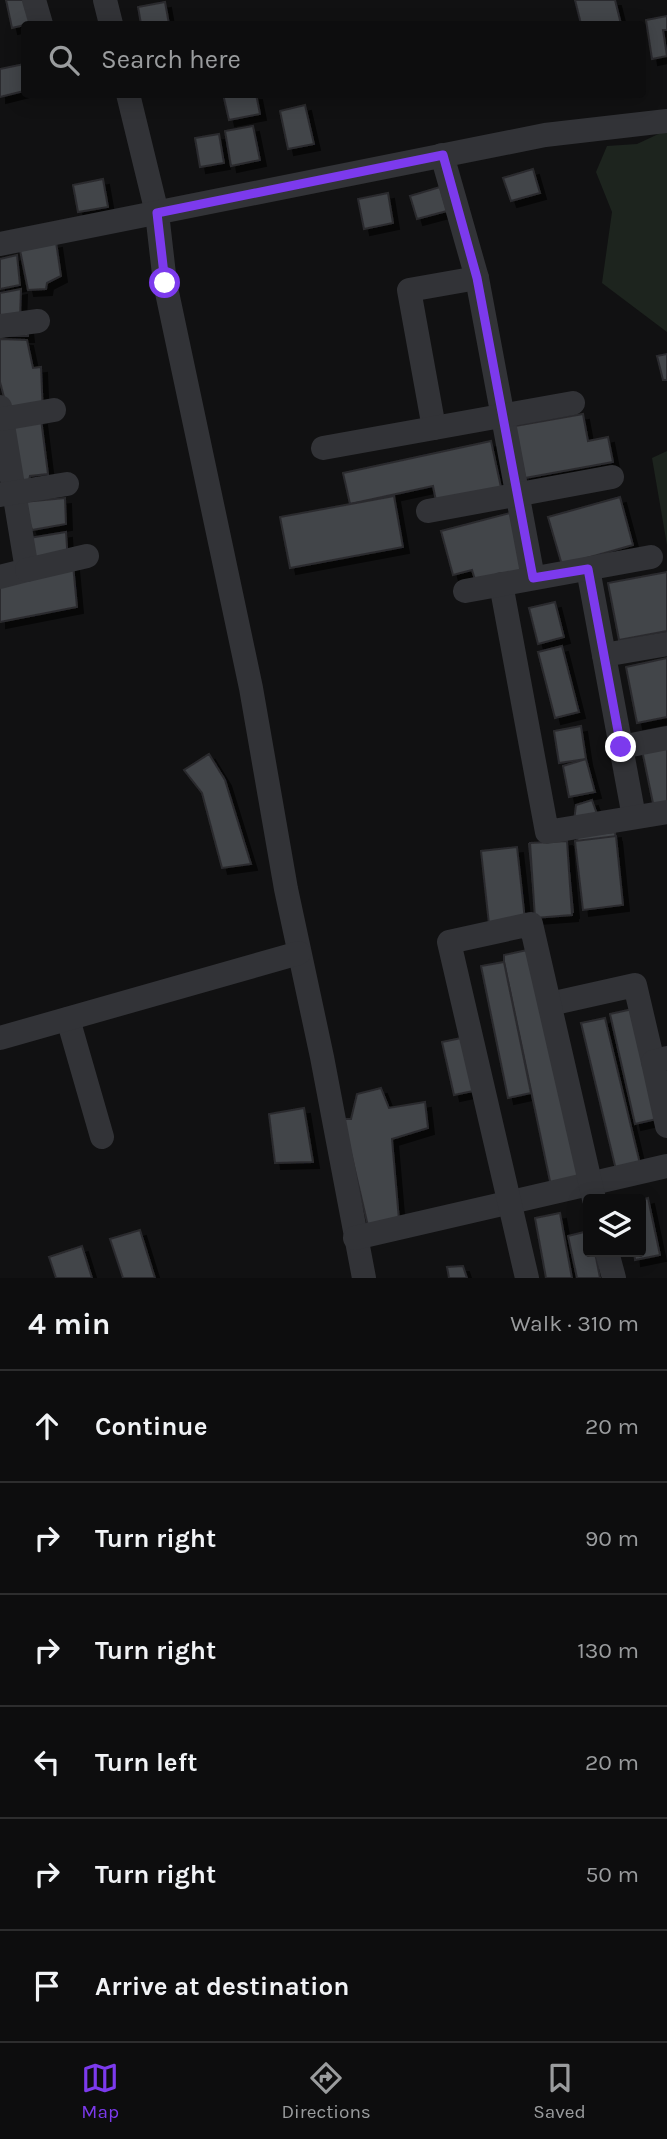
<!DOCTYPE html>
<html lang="en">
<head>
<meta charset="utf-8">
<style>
	:root { --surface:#0d0d0e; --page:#161617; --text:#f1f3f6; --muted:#9a9c9e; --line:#2d2d2e; --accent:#7c3aed }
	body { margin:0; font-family:Karla,sans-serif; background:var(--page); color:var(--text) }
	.controls { position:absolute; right:21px; bottom:21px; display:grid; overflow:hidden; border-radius:7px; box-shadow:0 4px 18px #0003 }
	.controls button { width:63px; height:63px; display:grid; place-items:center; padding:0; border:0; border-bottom:2px solid var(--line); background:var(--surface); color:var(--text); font:35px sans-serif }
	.stop { position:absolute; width:21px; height:21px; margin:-16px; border:5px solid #7c3aed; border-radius:50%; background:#fff }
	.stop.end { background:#7c3aed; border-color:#fff; box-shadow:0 2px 7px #0008 }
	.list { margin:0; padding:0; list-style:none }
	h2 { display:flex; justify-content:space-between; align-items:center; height:91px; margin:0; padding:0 28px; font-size:30px }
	h2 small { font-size:23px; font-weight:400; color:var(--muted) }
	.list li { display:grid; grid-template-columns:46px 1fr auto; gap:21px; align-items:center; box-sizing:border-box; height:112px; padding:0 28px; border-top:2px solid var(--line) }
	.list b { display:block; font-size:26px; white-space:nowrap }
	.list em { font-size:23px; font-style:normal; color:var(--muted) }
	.icon { flex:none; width:38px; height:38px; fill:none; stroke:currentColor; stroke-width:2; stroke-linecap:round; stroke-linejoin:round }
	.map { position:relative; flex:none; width:667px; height:1278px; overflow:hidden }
	.search { position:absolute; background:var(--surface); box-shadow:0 4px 18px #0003; left:21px; right:21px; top:21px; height:77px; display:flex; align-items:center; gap:18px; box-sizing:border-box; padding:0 24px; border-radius:7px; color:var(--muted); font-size:26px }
	.sheet { height:763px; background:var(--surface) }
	nav { display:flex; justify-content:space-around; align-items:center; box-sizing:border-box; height:98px; border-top:2px solid var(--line); background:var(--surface); font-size:19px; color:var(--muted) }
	nav a { display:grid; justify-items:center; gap:4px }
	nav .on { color:var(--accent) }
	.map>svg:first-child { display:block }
</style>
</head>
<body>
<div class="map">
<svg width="667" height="1278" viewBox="0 0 667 1278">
	<defs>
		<filter id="shadow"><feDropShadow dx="6" dy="6" stdDeviation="0" flood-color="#0009"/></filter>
	</defs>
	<rect width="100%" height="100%" fill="#111112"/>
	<g fill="#1d241e">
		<polygon points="667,130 667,332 602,283 612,212 596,172 607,146 637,144"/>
		<polygon points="667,451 667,545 652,458"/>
	</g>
	<g fill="#424448" stroke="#2b2b2e" stroke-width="2" filter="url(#shadow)">
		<polygon points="6,0 31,0 37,22 12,28"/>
		<polygon points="575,0 615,0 621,24 581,24"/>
		<polygon points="165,2 169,24 141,24 138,7"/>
		<polygon points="667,16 667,30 663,30 667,56 652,59 646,20"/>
		<polygon points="24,64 24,91 0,97 0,69"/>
		<polygon points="223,94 256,94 260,114 229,120"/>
		<polygon points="305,105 314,144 288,149 280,111"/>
		<polygon points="253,126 260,160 231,166 225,131"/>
		<polygon points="219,134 224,163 200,167 195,138"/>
		<polygon points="533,169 540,193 511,201 503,178"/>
		<polygon points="103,179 108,207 78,212 73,185"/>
		<polygon points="440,187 447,211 417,219 410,196"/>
		<polygon points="388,193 393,223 364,229 358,199"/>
		<polygon points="56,242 61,276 47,283 46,289 28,290 20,250"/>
		<polygon points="17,255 20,285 0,289 0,259"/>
		<polygon points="21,289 20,318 26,318 28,336 0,336 0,293"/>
		<polygon points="0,339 27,340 33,368 41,367 43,415 10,420 0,382"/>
		<polygon points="667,354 667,380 663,380 657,356"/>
		<polygon points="583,414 588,441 608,437 613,462 525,478 515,426"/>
		<polygon points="41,419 48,474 30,476 29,481 18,481 10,425"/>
		<polygon points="491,441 502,492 437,506 433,486 350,504 343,473"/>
		<polygon points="394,496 403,547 290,568 280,517"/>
		<polygon points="620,497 633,545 562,565 548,517"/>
		<polygon points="65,498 66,524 32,530 23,502"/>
		<polygon points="510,513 526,573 477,586 472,570 453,575 441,531"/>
		<polygon points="66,532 68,562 32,567 29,538"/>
		<polygon points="73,564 77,607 0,622 0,578"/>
		<polygon points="667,572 667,631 619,640 608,583"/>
		<polygon points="555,602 564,637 538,644 529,608"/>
		<polygon points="562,646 579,712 555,718 538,652"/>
		<polygon points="667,658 667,717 637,723 626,667"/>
		<polygon points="581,726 586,759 559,763 554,731"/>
		<polygon points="667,744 667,806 654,808 642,750"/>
		<polygon points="209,754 225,780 251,864 222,868 202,793 184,770"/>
		<polygon points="586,759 595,792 569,797 563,766"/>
		<polygon points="592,800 597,814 574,821 576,805"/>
		<polygon points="615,832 622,904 584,908 577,836"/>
		<polygon points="616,836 623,905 583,910 575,841"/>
		<polygon points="566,840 573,912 536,916 529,844"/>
		<polygon points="567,841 572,915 535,918 530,843"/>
		<polygon points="517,847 525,920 489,924 481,851"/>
		<polygon points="532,949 579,1181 551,1186 504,962 504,955"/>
		<polygon points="504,962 531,1093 508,1098 481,966"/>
		<polygon points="637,1008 661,1118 635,1124 610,1014"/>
		<polygon points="605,1018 641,1168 617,1174 581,1023"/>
		<polygon points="466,1037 478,1090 454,1095 442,1042"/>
		<polygon points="381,1088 389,1108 425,1102 428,1128 392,1139 399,1220 368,1226 343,1119 351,1119 357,1094"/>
		<polygon points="304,1108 313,1162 275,1163 269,1114"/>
		<polygon points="648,1198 660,1255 635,1260 634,1252 641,1252 641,1200"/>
		<polygon points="560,1213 572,1278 546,1278 535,1218"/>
		<polygon points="140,1230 155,1278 123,1278 110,1239"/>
		<polygon points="588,1231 588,1252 595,1252 600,1278 577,1278 568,1236"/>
		<polygon points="82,1246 92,1278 56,1278 49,1257"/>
		<polygon points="463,1266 467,1278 449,1278 447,1267"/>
	</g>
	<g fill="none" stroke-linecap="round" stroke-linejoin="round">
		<g stroke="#323337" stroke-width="24">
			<polyline points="34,0 41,24"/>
			<polyline points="105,0 111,24"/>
			<polyline points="128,94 157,213 165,283 251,688 286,889 322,1057 364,1278"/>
			<polyline points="442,155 477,278 533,578"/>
			<polyline points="0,244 545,135 667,121"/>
			<polyline points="0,326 38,321"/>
			<polyline points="0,407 27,570 0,577"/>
			<polyline points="2,419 54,410"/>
			<polyline points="434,428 409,290 477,278"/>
			<polyline points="323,448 573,403"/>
			<polyline points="0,495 67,484"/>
			<polyline points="428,511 612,477"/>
			<polyline points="588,569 634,817"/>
			<polyline points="27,570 87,556"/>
			<polyline points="501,584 547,832 667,812"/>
			<polyline points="465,591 651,557"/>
			<polyline points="604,655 667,644"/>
			<polyline points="621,747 667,738"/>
			<polyline points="550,1004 635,985 653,1062"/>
			<polyline points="68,1019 102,1137"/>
			<polyline points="0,1038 299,953"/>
			<polyline points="667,1058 653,1062 667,1126"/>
			<polyline points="355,1238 667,1166"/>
			<polyline points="607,1252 614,1278"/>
			<polyline points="527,1278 449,942 531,924 594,1199"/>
		</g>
	</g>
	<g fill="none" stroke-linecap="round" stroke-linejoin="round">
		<polyline stroke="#7c3aed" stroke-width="9" points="165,283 157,213 443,155 477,278 533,578 588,569 621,747"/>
	</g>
</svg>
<div class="controls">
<button><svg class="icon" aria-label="layers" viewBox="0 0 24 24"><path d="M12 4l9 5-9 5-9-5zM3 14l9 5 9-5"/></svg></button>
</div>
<div class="stop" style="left:165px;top:283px"></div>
<div class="stop end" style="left:621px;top:747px"></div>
<div class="search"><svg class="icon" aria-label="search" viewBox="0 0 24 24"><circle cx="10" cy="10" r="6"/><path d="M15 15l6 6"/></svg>Search here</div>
</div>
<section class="sheet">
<h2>4 min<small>Walk · 310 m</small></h2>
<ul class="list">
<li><svg class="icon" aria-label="ahead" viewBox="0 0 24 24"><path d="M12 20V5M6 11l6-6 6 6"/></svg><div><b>Continue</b></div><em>20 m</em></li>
<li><svg class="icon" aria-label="right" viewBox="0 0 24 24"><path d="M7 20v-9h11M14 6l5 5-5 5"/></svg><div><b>Turn right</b></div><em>90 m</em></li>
<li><svg class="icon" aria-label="right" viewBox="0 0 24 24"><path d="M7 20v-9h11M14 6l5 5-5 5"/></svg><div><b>Turn right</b></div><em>130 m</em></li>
<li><svg class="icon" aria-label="left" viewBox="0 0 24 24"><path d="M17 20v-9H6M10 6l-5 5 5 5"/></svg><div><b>Turn left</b></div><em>20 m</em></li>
<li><svg class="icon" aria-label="right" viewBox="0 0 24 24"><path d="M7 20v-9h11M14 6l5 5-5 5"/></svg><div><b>Turn right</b></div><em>50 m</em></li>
<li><svg class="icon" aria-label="arrive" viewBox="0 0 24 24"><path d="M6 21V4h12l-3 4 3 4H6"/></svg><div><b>Arrive at destination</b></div></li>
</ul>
</section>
<nav>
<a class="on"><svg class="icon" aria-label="map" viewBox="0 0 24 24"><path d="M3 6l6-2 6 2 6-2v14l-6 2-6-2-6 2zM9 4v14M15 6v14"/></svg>Map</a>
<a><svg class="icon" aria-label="directions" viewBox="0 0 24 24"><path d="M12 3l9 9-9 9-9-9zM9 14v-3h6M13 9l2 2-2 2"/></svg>Directions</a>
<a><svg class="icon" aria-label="saved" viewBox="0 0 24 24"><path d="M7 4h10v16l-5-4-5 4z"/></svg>Saved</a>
</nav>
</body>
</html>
